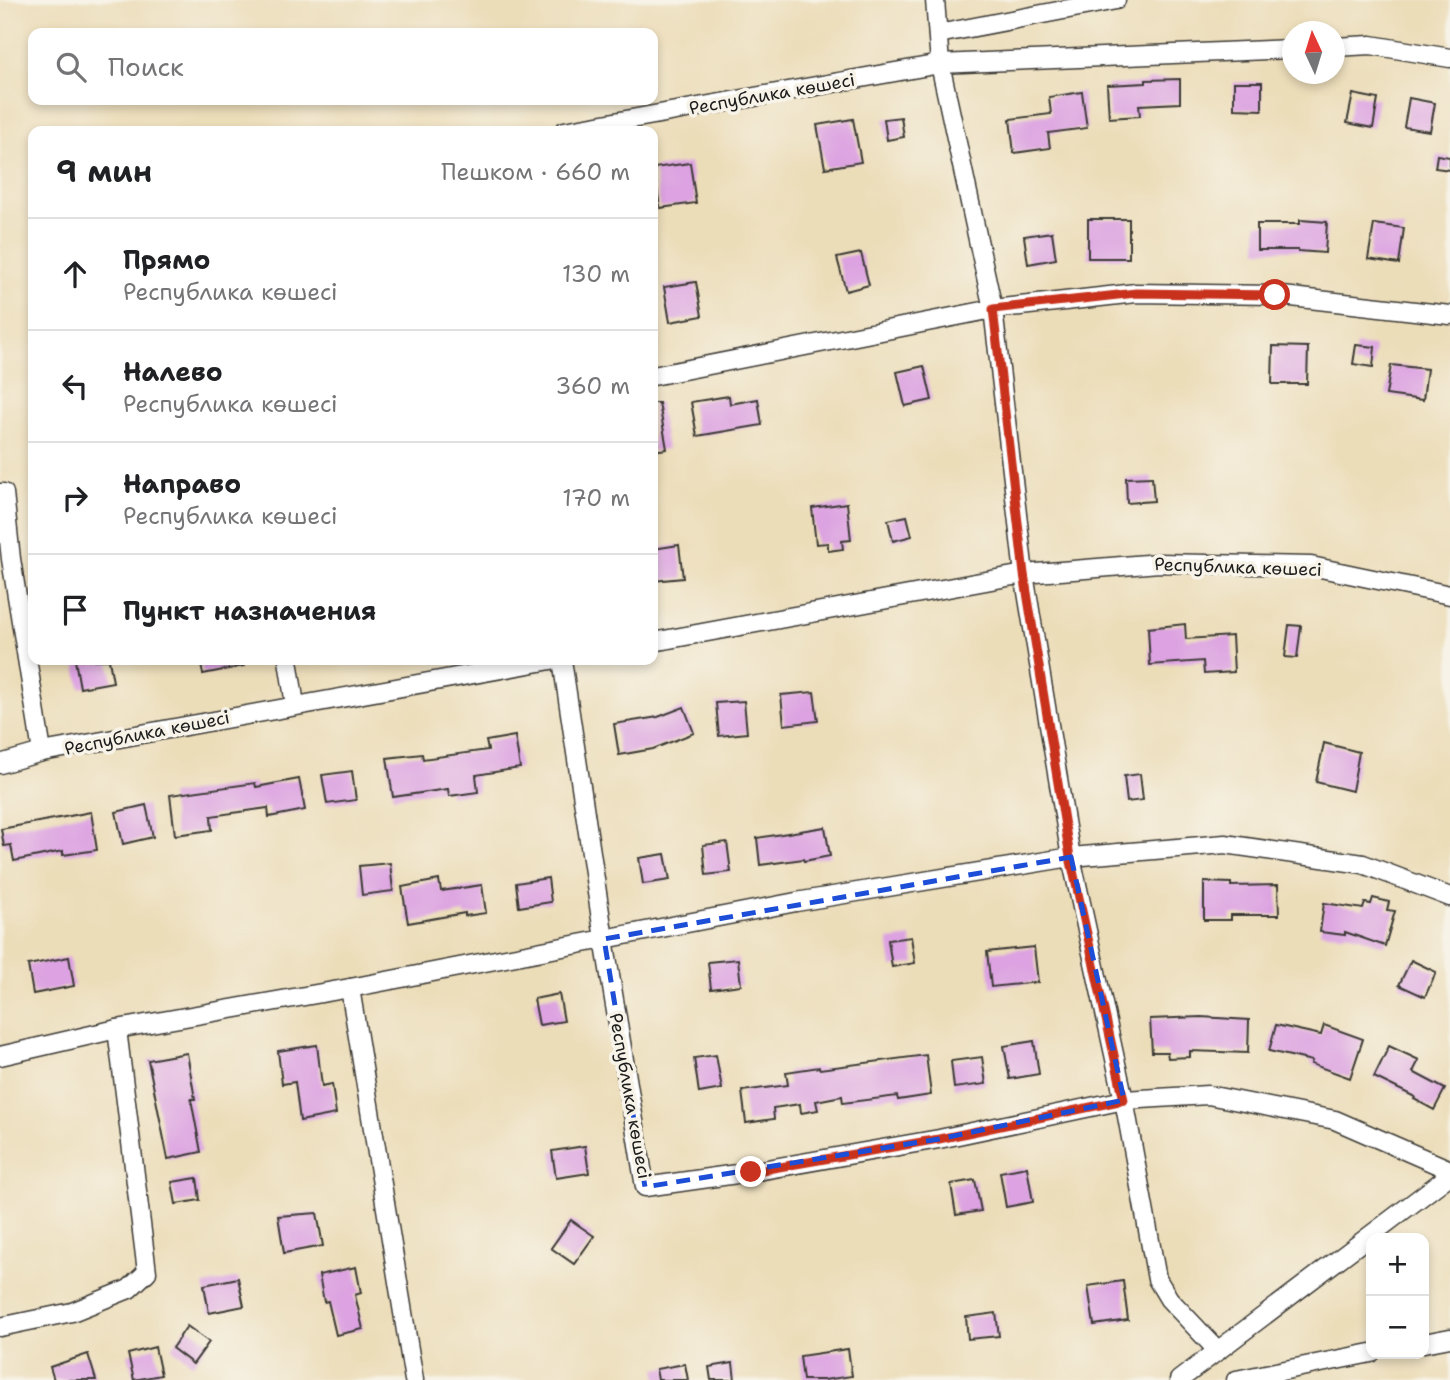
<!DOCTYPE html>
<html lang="ru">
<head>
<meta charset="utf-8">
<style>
	:root { --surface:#fff; --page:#f6f6f6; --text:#202124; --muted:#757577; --line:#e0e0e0 }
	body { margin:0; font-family:"Shantell Sans",sans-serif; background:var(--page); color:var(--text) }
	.controls { position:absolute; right:21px; bottom:21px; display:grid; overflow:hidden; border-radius:14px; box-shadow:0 4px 10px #0003 }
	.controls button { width:63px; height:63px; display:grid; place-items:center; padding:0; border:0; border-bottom:2px solid var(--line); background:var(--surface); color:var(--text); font:35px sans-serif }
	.compass { position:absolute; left:1282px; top:21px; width:63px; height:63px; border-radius:50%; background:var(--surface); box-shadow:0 4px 10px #0003; rotate:356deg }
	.stop { position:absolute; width:21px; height:21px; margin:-16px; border:5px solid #c8321e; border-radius:50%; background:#fff }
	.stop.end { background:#c8321e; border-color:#fff; box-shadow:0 2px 7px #0008 }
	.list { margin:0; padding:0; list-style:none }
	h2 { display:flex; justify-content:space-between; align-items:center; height:91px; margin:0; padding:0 28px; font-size:30px }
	h2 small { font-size:23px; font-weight:400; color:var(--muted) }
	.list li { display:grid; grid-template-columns:46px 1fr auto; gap:21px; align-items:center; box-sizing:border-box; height:112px; padding:0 28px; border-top:2px solid var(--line) }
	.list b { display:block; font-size:26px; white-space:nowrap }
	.list p { margin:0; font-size:23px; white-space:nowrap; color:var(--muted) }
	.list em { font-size:23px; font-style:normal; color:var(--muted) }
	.icon { flex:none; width:38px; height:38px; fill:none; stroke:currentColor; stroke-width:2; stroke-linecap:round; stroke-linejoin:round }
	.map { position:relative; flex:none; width:1450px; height:1380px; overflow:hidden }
	.search { position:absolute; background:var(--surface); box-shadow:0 4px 10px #0003; left:28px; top:28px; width:630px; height:77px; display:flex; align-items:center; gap:18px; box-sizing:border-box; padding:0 24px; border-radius:14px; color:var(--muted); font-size:26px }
	.panel { position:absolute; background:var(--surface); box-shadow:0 4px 10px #0003; left:28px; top:126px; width:630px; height:539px; border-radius:14px }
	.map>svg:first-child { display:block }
</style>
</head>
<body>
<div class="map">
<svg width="1450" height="1380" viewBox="0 0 1450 1380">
	<rect width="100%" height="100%" fill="#f7f3e8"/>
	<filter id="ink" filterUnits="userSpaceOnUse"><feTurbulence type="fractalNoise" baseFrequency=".0143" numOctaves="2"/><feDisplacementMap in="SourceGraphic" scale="14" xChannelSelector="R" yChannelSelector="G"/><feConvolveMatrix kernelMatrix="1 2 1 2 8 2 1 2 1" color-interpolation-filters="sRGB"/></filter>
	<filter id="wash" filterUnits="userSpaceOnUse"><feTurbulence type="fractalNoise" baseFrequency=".00686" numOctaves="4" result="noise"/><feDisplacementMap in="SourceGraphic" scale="28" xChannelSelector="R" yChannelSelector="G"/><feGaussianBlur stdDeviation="1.57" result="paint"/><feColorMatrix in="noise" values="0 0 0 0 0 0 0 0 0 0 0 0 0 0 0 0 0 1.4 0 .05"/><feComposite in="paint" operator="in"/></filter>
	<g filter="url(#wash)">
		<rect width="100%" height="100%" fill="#ecddb9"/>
		<g id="blocks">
			<g fill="#dca2e1">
				<polygon points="1180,79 1180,103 1139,105 1140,116 1109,118 1107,85 1146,83 1146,80"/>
				<polygon points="1234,82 1262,82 1262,110 1234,109"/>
				<polygon points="1082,92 1087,128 1048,133 1050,148 1014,153 1010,119 1051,114 1049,97"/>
				<polygon points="1353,94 1378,99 1373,128 1347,123"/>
				<polygon points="1409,98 1435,103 1430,131 1404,127"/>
				<polygon points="901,117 904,137 887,140 884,119"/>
				<polygon points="853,119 861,162 825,168 817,125"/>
				<polygon points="1437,155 1450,157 1450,170 1435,168"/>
				<polygon points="690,163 696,203 660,208 654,168"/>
				<rect x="1088" y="219" width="41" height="39"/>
				<polygon points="1300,220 1327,222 1325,253 1298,251 1298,250 1257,250 1257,224 1300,224"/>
				<polygon points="1374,224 1404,228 1399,264 1368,259"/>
				<polygon points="1052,232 1056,259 1028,264 1024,236"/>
				<polygon points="861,253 869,285 846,291 837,258"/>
				<polygon points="696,282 702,316 670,322 664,287"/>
				<polygon points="1356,345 1375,347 1373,367 1353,364"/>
				<polygon points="1273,346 1308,347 1307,384 1272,384"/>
				<polygon points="1391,365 1427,369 1423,400 1386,395"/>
				<polygon points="924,366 932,400 905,406 897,372"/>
				<polygon points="729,396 730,404 758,399 762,425 697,436 691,402"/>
				<polygon points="653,403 659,403 667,449 653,451"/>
				<polygon points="1152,477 1154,501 1127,503 1126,478"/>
				<polygon points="847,503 851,540 842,541 843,549 828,551 828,543 816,544 812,508"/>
				<polygon points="907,516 912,536 893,541 888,520"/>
				<polygon points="679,545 683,578 653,581 653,549"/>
				<polygon points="1185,624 1186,639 1232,636 1234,672 1204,674 1203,661 1150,665 1148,628"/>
				<polygon points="1289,625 1301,626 1297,658 1285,657"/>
				<polygon points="75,660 109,660 113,682 80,688"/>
				<polygon points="200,660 244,660 244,666 203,674"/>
				<polygon points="814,692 818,721 784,725 781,695"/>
				<polygon points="744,701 747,733 719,736 716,703"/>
				<polygon points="684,707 694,733 653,749 619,755 614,724 658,717"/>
				<polygon points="515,736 520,768 476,775 478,792 449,796 448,789 393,797 387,758 422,754 423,759 488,750 486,741"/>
				<polygon points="1324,743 1359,752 1352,791 1316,782"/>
				<polygon points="352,771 356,800 327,804 322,775"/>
				<polygon points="1140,774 1143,800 1127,802 1124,776"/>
				<polygon points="299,779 305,810 269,817 268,808 211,816 212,830 175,835 170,795 255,783 256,787"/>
				<polygon points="146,805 153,837 123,844 116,812"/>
				<polygon points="91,812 97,850 63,855 63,851 14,861 11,845 4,846 1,829"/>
				<polygon points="825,827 830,856 804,861 803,859 760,865 757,838"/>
				<polygon points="727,842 731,872 706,875 703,845"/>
				<polygon points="665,854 670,880 643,884 639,858"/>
				<polygon points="390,863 393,891 362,895 359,866"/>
				<polygon points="548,878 551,902 519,907 516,883"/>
				<polygon points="439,880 441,891 482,885 486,913 465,916 465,913 408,923 402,887"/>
				<polygon points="1204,882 1231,883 1231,886 1278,885 1279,915 1231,915 1231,920 1204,920"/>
				<polygon points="1373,898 1389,902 1387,910 1395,911 1385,946 1345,932 1345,935 1320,932 1324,903 1363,909 1365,903 1371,904"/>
				<polygon points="911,937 915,963 892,967 888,940"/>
				<polygon points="1034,947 1038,982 991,987 987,952"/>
				<polygon points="69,957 74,986 33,994 28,965"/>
				<polygon points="738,959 741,985 711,989 708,962"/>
				<polygon points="1411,960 1436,972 1425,997 1399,985"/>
				<polygon points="559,994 564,1021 539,1025 534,999"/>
				<polygon points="1201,1017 1249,1020 1248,1053 1190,1051 1190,1057 1168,1058 1167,1052 1152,1052 1150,1019"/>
				<polygon points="1276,1025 1321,1035 1324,1025 1363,1039 1350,1078 1311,1064 1312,1061 1269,1051"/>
				<polygon points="1034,1041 1039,1074 1010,1079 1004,1046"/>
				<polygon points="317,1045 322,1086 332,1084 336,1114 300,1121 295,1082 282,1084 278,1051"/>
				<polygon points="1389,1046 1419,1060 1413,1072 1445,1089 1434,1110 1414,1099 1415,1097 1374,1077"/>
				<polygon points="187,1053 195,1099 191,1099 201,1152 168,1159 148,1060"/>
				<polygon points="716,1055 722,1089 699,1093 694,1058"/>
				<polygon points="926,1055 931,1095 898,1100 897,1096 843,1103 842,1096 816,1101 818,1110 801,1113 800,1104 773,1108 774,1119 746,1123 742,1091 788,1085 786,1072 819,1067 820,1069"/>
				<polygon points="982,1057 986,1084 954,1088 951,1061"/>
				<polygon points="585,1146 589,1173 556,1178 552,1151"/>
				<polygon points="1027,1167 1033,1202 1006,1207 1000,1172"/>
				<polygon points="197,1178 200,1200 176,1204 172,1182"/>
				<polygon points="975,1180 981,1211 956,1215 951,1184"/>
				<polygon points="317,1213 323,1246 284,1253 278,1216"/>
				<polygon points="571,1220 594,1236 574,1264 551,1248"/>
				<polygon points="356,1267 361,1293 355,1295 363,1329 336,1335 328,1301 324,1302 319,1275"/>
				<polygon points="238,1278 244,1306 209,1313 204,1285"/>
				<polygon points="1123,1281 1128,1320 1094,1325 1088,1286"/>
				<polygon points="996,1313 999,1336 968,1339 966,1317"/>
				<polygon points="187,1326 209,1342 193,1364 172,1348"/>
				<polygon points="155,1347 161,1375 134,1380 128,1354"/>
				<polygon points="848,1349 852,1376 824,1380 803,1380 800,1356"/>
				<polygon points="88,1354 96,1380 54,1380 50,1367"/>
				<polygon points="733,1363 735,1380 711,1380 709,1367"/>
				<polygon points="685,1364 688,1380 658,1380 656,1369"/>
			</g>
		</g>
	</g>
	<g filter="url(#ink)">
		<use href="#blocks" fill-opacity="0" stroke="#3b3934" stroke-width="2"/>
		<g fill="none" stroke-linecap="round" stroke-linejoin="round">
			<defs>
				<g id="minor">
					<polyline points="935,0 940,64 993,309 1024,574 1071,857 1124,1100 1157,1279 1169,1299 1218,1351"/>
					<polyline points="938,34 1116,0"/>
					<polyline points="1334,47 1371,45 1450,58"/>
					<polyline points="564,131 940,64 1292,49"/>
					<polyline points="653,376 993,309 1136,293 1274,295 1450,315"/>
					<polyline points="0,493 4,493 11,559 42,752"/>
					<polyline points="653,642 1024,574 1159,563 1311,566 1450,595"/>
					<polyline points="288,660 295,705"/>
					<polyline points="562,660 604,939 645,1187 751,1172 939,1139 1124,1100 1208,1095 1335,1120 1450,1170"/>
					<polyline points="0,764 42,752 551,660"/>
					<polyline points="350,988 414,1380"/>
					<polyline points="0,1056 117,1029 350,988 796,902 1071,857 1225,844 1363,864 1450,897"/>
					<polyline points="0,1327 72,1312 129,1289 147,1272 117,1029"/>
					<polyline points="1424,1343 1450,1338"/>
					<polyline points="1179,1380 1450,1175"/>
					<polyline points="1236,1380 1371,1353"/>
				</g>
			</defs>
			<use href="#minor" stroke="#3b3934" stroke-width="21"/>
			<use href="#minor" stroke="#fff" stroke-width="18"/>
		</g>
	</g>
	<g fill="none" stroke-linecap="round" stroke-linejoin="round" filter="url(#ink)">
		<polyline stroke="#c8321e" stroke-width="9" points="751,1172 939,1139 1124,1100 1070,857 1024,574 993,309 1136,293 1275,295"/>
	</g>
	<path fill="none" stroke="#1d4ed8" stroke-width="5" stroke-dasharray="14 9" stroke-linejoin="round" d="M1071 857 1124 1100 939 1139 645 1187 604 939Z"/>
	<g text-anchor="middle" stroke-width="7" stroke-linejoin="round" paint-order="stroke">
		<g font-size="18" fill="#1c1c1c" stroke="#f7f3e8">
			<text transform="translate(772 94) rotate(-10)" y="6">Республика көшесі</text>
			<text transform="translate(1238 567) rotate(2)" y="6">Республика көшесі</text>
			<text transform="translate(147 733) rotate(-11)" y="6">Республика көшесі</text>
			<text transform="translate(630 1096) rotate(80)" y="6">Республика көшесі</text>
		</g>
	</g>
</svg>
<div class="controls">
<button>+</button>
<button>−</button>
</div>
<svg class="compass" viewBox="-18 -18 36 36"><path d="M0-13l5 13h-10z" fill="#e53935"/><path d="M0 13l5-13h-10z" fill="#757577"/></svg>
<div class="stop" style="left:1275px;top:295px"></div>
<div class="stop end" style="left:751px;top:1172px"></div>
<div class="search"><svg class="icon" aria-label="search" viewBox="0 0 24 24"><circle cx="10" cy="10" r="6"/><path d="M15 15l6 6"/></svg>Поиск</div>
<section class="panel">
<h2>9 мин<small>Пешком · 660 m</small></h2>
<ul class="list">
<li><svg class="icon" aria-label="ahead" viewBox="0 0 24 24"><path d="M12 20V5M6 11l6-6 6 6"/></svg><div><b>Прямо</b><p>Республика көшесі</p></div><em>130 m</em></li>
<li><svg class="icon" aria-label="left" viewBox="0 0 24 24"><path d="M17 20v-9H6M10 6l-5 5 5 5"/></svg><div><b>Налево</b><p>Республика көшесі</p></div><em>360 m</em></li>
<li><svg class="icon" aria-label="right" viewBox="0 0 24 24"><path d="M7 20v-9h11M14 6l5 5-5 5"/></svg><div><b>Направо</b><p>Республика көшесі</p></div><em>170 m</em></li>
<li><svg class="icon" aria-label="arrive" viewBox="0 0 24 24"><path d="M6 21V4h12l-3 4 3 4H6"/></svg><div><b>Пункт назначения</b></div></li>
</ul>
</section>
</div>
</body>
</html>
